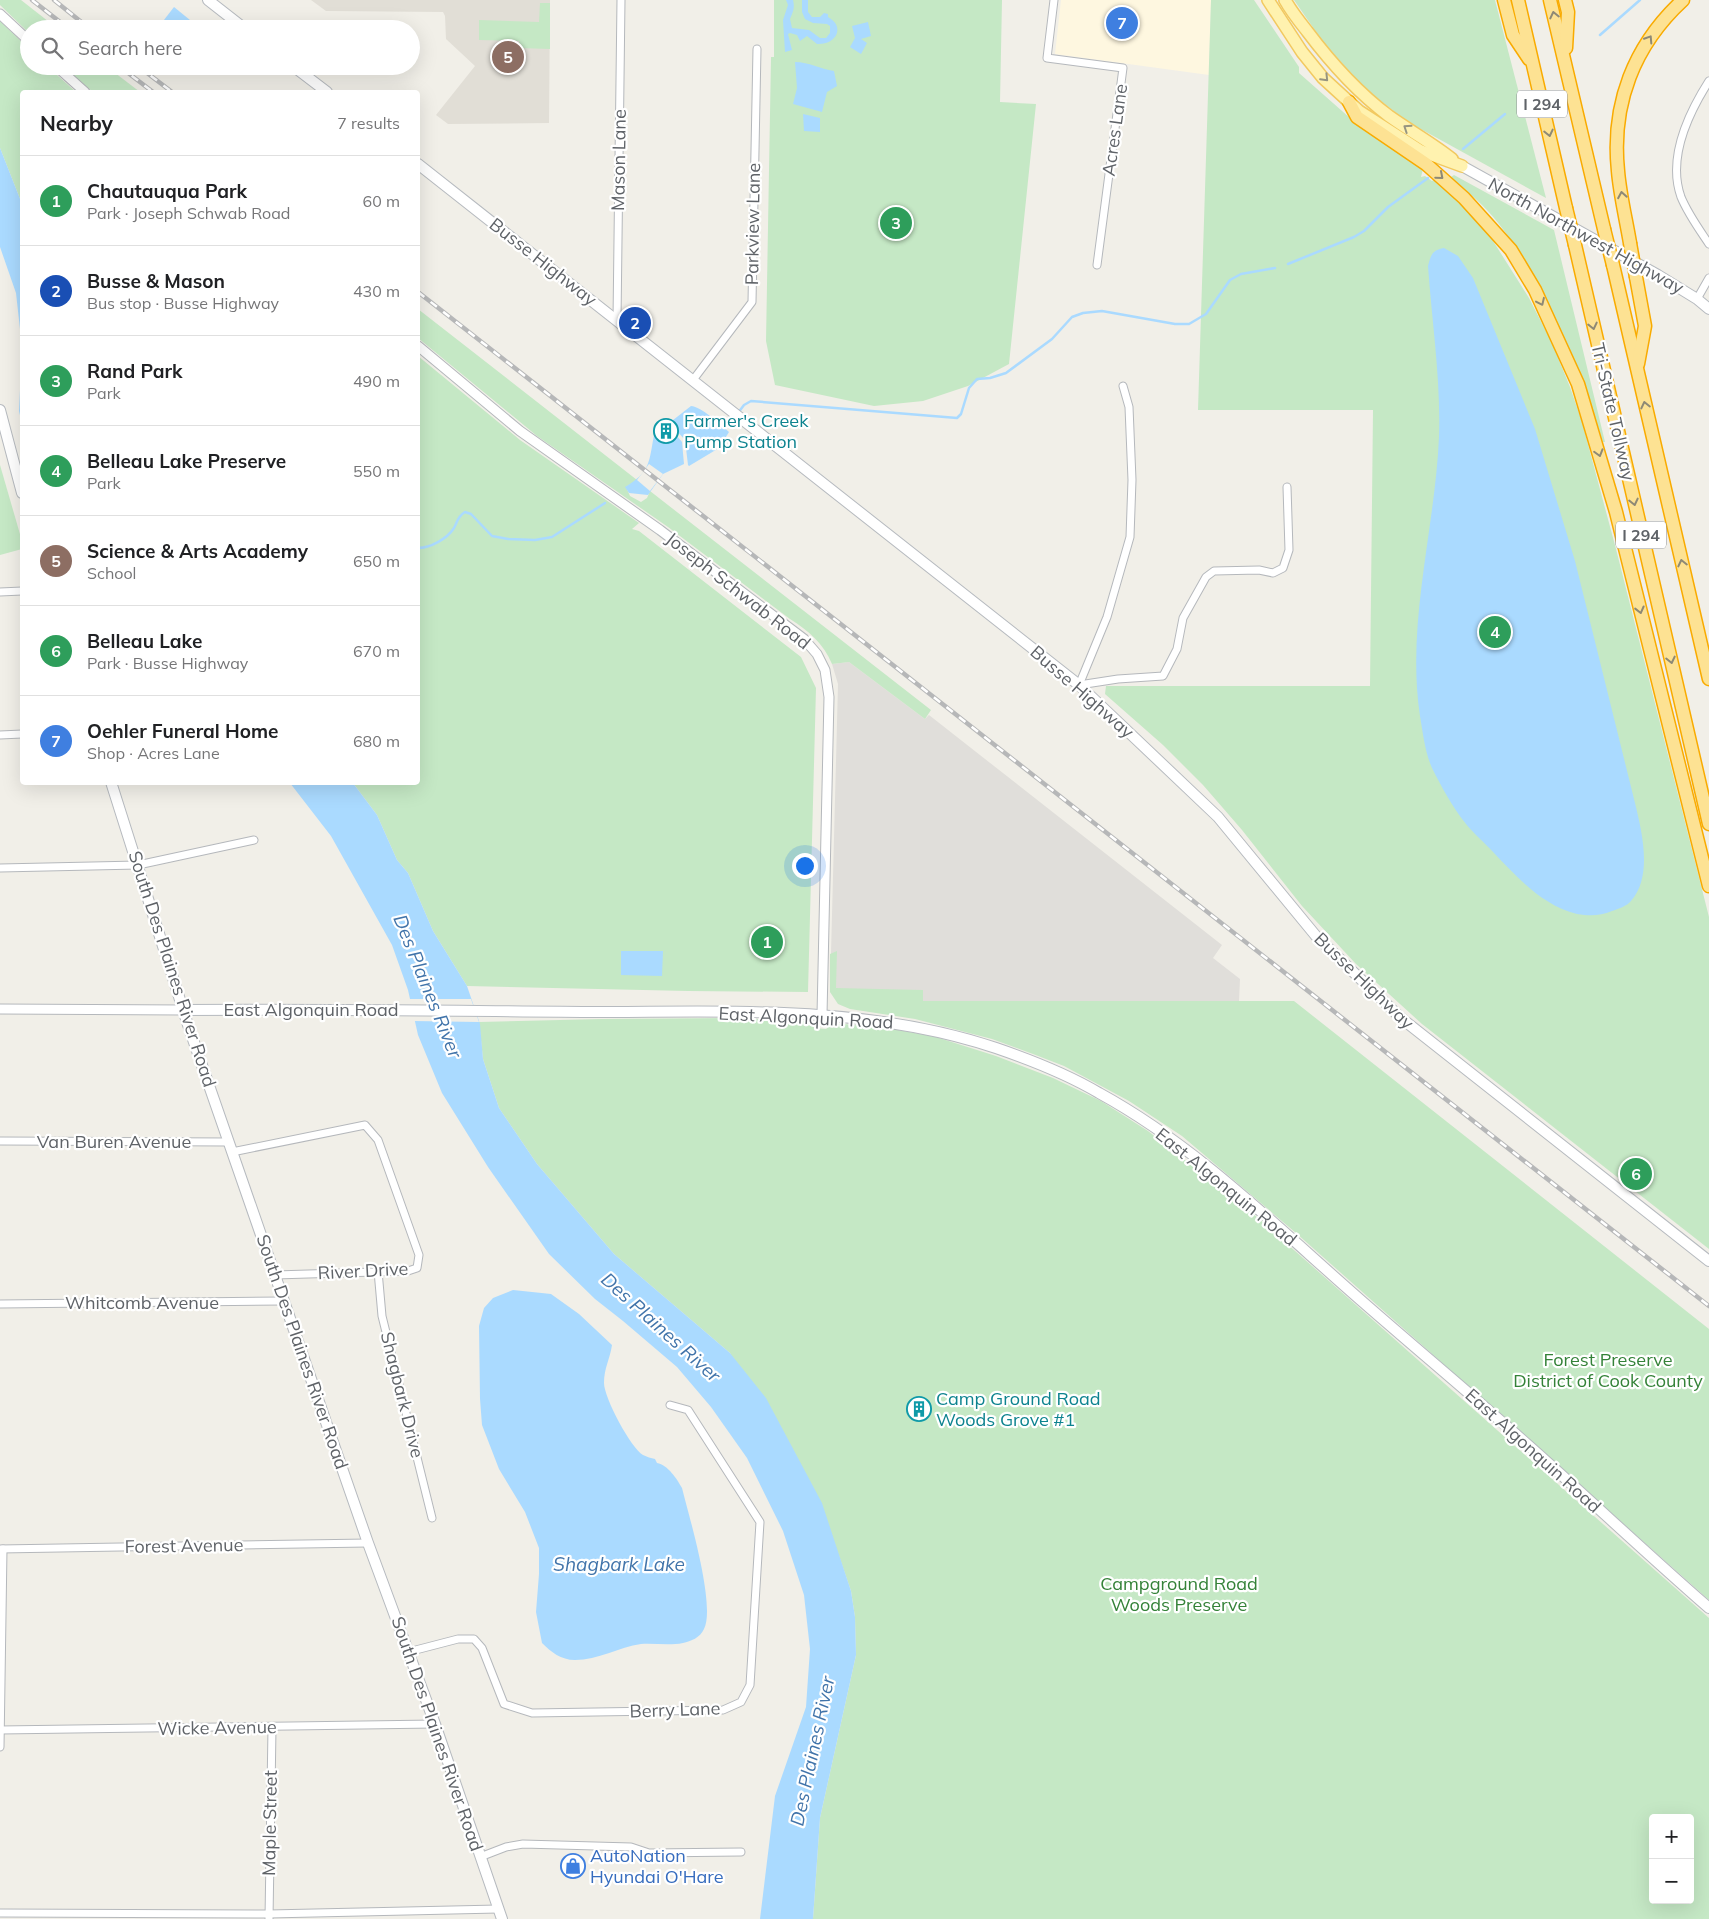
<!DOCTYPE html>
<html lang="en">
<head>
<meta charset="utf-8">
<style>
	:root { --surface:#fff; --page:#f6f6f6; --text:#202124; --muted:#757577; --line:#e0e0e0; --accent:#ea4335 }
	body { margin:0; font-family:Mulish,sans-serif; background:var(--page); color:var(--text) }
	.controls { position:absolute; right:15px; bottom:15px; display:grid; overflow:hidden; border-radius:5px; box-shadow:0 5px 20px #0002 }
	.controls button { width:45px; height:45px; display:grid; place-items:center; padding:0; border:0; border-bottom:1px solid var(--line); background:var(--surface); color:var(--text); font:25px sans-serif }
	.you { position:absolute; left:804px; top:865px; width:18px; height:18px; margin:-12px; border:4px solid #fff; border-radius:50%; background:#1a73e8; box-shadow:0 0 0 8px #1a73e833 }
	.badge { display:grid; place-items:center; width:32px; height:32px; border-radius:50%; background:var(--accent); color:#fff; font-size:16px; font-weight:700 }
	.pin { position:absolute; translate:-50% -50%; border:2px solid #fff; box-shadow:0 1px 5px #0006 }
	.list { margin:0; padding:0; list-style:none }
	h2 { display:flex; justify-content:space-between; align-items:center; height:65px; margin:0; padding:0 20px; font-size:21px }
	h2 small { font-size:16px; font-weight:400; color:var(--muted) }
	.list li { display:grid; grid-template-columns:32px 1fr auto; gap:15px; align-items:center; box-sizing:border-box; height:90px; padding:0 20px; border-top:1px solid var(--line) }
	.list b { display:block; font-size:19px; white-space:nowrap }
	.list p { margin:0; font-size:16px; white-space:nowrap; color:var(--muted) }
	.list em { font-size:16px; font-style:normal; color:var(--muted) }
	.icon { flex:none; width:28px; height:28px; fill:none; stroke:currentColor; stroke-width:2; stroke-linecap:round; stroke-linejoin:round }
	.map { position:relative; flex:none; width:1709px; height:1919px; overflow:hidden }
	.search { position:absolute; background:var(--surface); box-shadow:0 5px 20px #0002; left:20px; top:20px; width:400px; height:55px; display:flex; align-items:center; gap:12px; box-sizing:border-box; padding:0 18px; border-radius:28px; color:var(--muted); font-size:19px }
	.panel { position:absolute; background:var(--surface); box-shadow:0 5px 20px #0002; left:20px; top:90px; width:400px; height:695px; border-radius:5px }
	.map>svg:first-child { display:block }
</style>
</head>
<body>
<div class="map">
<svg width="1709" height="1919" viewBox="0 0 1709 1919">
	<rect width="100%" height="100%" fill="#f1efe8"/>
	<polygon fill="#fef7e0" points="1061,0 1211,0 1209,75 1055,54"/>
	<polygon fill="#e0deda" points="849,662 925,719 929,715 1222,945 1213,958 1240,979 1239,1001 879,1001 830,992 838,684 832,664"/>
	<polygon fill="#e1ded6" points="311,0 550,0 549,123 448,124 436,115 475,66 446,39 445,16 443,12 326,11"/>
	<g fill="#c5e8c5" fill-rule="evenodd">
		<polygon points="0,0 21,0 58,29 29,29 29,33 0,5"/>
		<polygon points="774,0 1002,0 1000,102 1036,104 1009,364 968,386 923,401 874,406 775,385 766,341 771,57 774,57"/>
		<polygon points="1211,0 1254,0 1299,67 1299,73 1359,126 1423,169 1421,177 1425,176 1432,181 1436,178 1488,233 1529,298 1552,343 1570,387 1582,422 1616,549 1709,917 1709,1249 1422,1024 1356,964 1302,906 1242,830 1203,785 1163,745 1105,694 1106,686 1370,686 1373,410 1198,410"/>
		<polygon points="1294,0 1495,0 1546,198 1408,122 1373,95 1357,80 1323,42"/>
		<polygon points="540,3 550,3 550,49 519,48 519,41 479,40 479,20 539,22"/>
		<polygon points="0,21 29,49 29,66 47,66 76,92 22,92 22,204 0,148"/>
		<polygon points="63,66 106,66 140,92 93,92"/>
		<path d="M1454 175 1554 230 1605 442H1603C1585 383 1562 327 1531 273 1518 249 1502 225 1482 205 1472 195 1461 186 1451 177Z"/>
		<path d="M418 309 637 480 626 487 630 496 641 502 647 498 650 491 931 710 925 719 849 662 832 664C823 643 809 631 790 619L668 527 537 436 418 338Z"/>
		<polygon points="418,356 520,440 639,523 632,529 639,531 801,657 816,688 808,992 688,991 467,986 433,931 408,873 397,860 377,815 353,783 418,782"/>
		<polygon points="0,465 22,541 22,549 0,555"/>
		<polygon points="837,951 836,988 923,990 923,1001 1294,1001 1709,1329 1709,1600 1296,1233 1182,1136 1129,1101 1064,1066 1033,1054 992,1039 915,1019 850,1009 838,1004 830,992 830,954"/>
		<path d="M735 1018 805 1021 815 1028 826 1029 832 1024H844L893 1029 936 1037 996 1056 1053 1078 1101 1101 1148 1131 1250 1211 1709 1618V1919H813L820 1818 856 1655 855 1617 851 1591 839 1556 730 1353 614 1254 537 1164 499 1108 483 1059 479 1022 602 1019ZM1653 1818H1690V1900H1653Z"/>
	</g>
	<g fill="#aadaff">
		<path d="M786 0H793C795 8 793 12 790 19L792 28 809 30 820 38H826L830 33V26L827 24 813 23 805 19 802 12V0H808V12L812 17H820L824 13 828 14V17C846 27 836 45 817 44L807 36 800 41 797 35 790 33 788 34 792 50 785 52 783 20 788 5Z"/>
		<polygon points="174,7 201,29 157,29"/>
		<polygon points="868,22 871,36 861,39 867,43 861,54 850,47 855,38 852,26"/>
		<path d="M795 62C809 62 820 69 834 71L837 86 827 92 822 112 793 104 797 88Z"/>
		<polygon points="803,114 820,118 820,132 804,131"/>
		<polygon points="0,148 22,204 22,424 19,411 22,347 16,293 0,247"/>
		<path d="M1444 248 1458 256 1473 278 1535 429 1575 561 1635 803C1642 832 1653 876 1631 901 1627 906 1618 909 1612 911 1600 916 1590 916 1577 914 1542 905 1518 878 1494 853 1485 843 1474 834 1466 824 1453 808 1441 786 1432 768 1425 752 1423 734 1420 716 1406 623 1435 530 1439 437 1441 380 1432 323 1428 266 1431 255 1432 250 1444 248Z"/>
		<path d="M691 406C701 407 721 424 729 432L719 448 689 466 688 465 685 440 677 431 674 433 668 424Z"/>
		<path d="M657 432 665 443 676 435 682 442 684 464 663 474 648 495 629 493 625 487C651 472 649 461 654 435Z"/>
		<polygon points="290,783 353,783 377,815 397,860 408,873 433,931 467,986 480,1024 483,1059 499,1108 537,1164 614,1254 730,1353 766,1398 822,1503 851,1591 855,1617 856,1655 820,1818 813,1919 760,1919 775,1796 806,1707 810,1649 804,1595 783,1531 747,1458 711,1407 677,1367 623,1321 595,1299 549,1254 488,1167 442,1093 418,1035 408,990 392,945 331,836"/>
		<polygon points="621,951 663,951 662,976 621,975"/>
		<path d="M513 1290 551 1294 579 1314 612 1345C610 1359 604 1368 604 1383 604 1398 631 1448 643 1455 647 1457 651 1458 655 1459L657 1463C668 1465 677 1479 682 1488 689 1516 716 1606 704 1629 700 1638 691 1641 683 1643 669 1646 655 1643 641 1644 619 1647 598 1660 575 1660 561 1660 551 1652 542 1643L536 1612 539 1574V1548L525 1512 499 1469 482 1425 480 1399 479 1326 484 1308 493 1298Z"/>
	</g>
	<g fill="#f1efe8">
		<polygon points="649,464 663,474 650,491 637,480"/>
		<polygon points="407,999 471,999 479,1022 413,1021"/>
	</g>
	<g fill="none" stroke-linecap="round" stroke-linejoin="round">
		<g stroke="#aadaff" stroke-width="2.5">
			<polyline points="1600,35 1640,0"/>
			<polyline points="1463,149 1505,114"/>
			<polyline points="1288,264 1354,237 1364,231 1388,207 1428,178"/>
			<polyline points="738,413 744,405 751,401 957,418 961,414 969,388 977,379 990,378 1006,373 1052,339 1072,317 1083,313 1102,311 1175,324 1189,324 1206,314 1230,280 1241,274 1275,268"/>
			<polyline points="723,430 734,417"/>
			<path d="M418 548C430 548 447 539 454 528 458 521 457 517 465 512L471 514 492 536 508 539 535 540 552 537 605 503"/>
		</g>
		<defs>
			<g id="minor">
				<polyline points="1054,0 1047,58 1123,68 1097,265"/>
				<path d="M1709 81C1688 114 1667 158 1681 197 1688 214 1699 229 1709 244"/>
				<polyline points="1697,299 1709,278"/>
				<polyline points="617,320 621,0"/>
				<polyline points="693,380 752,302 757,49"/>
				<polyline points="0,592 22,591"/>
				<polyline points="1079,685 1118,679 1163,676 1177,649 1183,618 1206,577 1214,571 1259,570 1273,573 1283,568 1289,550 1287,487"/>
				<polyline points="1079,685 1107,617 1130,537 1132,480 1129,407 1123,386"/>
				<polyline points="0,735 22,734"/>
				<polyline points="0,868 138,865 254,840"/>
				<polyline points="0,1141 229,1142"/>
				<polyline points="232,1152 365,1125 378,1140 419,1255 417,1268 408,1271 275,1275"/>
				<polyline points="378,1271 382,1316 432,1518"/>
				<polyline points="0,1304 283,1301"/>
				<polyline points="0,1549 368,1543"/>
				<polyline points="408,1652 458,1639 474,1639 482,1648 504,1704 532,1713 723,1710 741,1702 750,1685 760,1522 688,1410 670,1405"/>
				<polyline points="0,1730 435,1724"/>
				<polyline points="0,1747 3,1549"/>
				<polyline points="480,1857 506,1847 523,1844 631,1847 649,1853 741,1852"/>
				<polyline points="0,1913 269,1914 498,1909"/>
				<polyline points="269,1919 272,1728"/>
			</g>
			<g id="tertiary">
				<polyline points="0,14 29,41"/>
				<polyline points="56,66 85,92"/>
				<polyline points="418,346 520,431 660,530 804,639 817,654 825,670 829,697 822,1015"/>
				<polyline points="0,1009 183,1010"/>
			</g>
			<g id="secondary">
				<polyline points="208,0 245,29"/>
				<polyline points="293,66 327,92"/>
				<polyline points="418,164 1079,685 1218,817 1316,936 1401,1018 1709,1261"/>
				<polyline points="1462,166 1658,275 1697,299 1709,309"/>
				<polyline points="0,410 22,493"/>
				<polyline points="111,782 187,1022 368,1543 435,1724 502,1919"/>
				<path d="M183 1010C322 1009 461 1011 600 1012 732 1012 868 1005 996 1048 1031 1060 1067 1074 1099 1093 1198 1147 1280 1230 1364 1303 1419 1351 1474 1397 1528 1445 1589 1499 1648 1555 1709 1608"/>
			</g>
			<g id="primary">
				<polyline points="1268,0 1302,52 1323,78 1359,111 1421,151 1462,166"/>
				<path d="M1285 0C1291 11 1299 21 1307 31 1331 63 1357 92 1389 116 1410 131 1432 143 1452 159"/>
			</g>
			<g id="motorway">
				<polyline points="1504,0 1513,35 1529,59"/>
				<polyline points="1518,0 1566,208"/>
				<polyline points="1550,0 1604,229"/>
				<polyline points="1565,0 1568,12 1566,48"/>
				<polyline points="1349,102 1357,117 1426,164 1464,198 1511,250 1535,290 1578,384 1616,512 1709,886"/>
				<path d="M1630 243C1626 219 1620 195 1618 171 1611 104 1634 45 1683 0"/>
				<polyline points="1575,245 1709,824"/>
				<polyline points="1613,265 1709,679"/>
				<polyline points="1636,277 1645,326 1638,364"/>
			</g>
		</defs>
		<use href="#minor" stroke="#b5b8bc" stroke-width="9"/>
		<use href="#tertiary" stroke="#b5b8bc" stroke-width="11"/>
		<use href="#secondary" stroke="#b6babf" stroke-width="12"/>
		<use href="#primary" stroke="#f2c960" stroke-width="14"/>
		<use href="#motorway" stroke="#f9ab00" stroke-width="15"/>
		<use href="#minor" stroke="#fff" stroke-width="7"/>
		<use href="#tertiary" stroke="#fff" stroke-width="9"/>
		<use href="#secondary" stroke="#fff" stroke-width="10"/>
		<use href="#primary" stroke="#fff2af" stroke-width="11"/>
		<use href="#motorway" stroke="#fde293" stroke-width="12"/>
		<defs>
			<g id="rail">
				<polyline points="32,0 69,29"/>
				<polyline points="54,0 90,29"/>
				<polyline points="119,66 153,92"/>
				<polyline points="138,66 172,92"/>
				<polyline points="418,292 1709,1306"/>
			</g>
		</defs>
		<use href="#rail" stroke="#b6b7b8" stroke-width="4.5"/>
		<use href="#rail" stroke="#fff" stroke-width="2.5" stroke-dasharray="8" stroke-linecap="butt"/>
		<defs>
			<g id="motorway-bridge">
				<polyline points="1566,208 1575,245"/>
				<polyline points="1604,229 1613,265"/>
				<polyline points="1630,243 1636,277"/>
			</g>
		</defs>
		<use href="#motorway-bridge" stroke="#f9ab00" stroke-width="15" stroke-linecap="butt"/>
		<use href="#motorway-bridge" stroke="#fde293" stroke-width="12"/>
	</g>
	<defs><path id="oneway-chevron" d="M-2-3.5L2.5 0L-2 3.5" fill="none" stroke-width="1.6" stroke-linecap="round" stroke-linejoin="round" transform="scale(1.25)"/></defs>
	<g stroke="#8e8975">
		<use href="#oneway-chevron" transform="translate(1554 15) rotate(-103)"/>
		<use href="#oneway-chevron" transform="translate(1649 39) rotate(-57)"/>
		<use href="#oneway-chevron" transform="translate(1549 133) rotate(77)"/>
		<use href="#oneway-chevron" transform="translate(1440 176) rotate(41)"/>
		<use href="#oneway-chevron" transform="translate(1622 195) rotate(-100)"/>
		<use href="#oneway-chevron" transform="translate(1541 302) rotate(65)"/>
		<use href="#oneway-chevron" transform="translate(1593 326) rotate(77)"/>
		<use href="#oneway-chevron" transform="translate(1645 405) rotate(-103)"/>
		<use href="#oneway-chevron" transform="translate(1599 453) rotate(74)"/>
		<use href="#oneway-chevron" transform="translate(1634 502) rotate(77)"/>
		<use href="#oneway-chevron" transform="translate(1682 563) rotate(-103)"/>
		<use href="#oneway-chevron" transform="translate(1640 610) rotate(76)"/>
		<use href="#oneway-chevron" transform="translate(1671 660) rotate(77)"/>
	</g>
	<g stroke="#979581">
		<use href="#oneway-chevron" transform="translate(1325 78) rotate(46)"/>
		<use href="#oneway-chevron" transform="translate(1407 128) rotate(-146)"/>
	</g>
	<defs>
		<symbol id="building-ring" viewBox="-11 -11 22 22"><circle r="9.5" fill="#fff" stroke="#0f9aa8" stroke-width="1.5"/><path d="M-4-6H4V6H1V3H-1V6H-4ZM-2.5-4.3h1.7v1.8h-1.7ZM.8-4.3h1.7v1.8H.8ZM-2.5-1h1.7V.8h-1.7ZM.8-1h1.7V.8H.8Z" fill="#0f9aa8"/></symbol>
		<symbol id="shop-ring" viewBox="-11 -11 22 22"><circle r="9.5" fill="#fff" stroke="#3f7fe0" stroke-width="1.5"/><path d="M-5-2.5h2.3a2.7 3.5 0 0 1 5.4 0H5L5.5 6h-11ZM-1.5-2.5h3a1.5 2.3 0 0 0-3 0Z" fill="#3f7fe0"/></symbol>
	</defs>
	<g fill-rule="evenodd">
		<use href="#building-ring" x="652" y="417" width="28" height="28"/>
		<use href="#building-ring" x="905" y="1395" width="28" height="28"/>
		<use href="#shop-ring" x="559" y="1852" width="28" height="28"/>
	</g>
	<g text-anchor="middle" stroke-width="4.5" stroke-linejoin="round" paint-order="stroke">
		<g fill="#fff" stroke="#8f9295" stroke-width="1">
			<rect x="1517" y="90.5" width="50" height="27" rx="4"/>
			<rect x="1616" y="521.5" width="50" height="27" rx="4"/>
		</g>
		<g font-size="16" font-weight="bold" fill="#5f6368">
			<text x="1542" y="110">I 294</text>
			<text x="1641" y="541">I 294</text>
		</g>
		<g font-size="18" fill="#5f6368" stroke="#fff">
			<text transform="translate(1115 130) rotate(-82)" y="6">Acres Lane</text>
			<text transform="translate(619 160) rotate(-89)" y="6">Mason Lane</text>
			<text transform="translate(753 224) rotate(-89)" y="6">Parkview Lane</text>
			<text transform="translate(1586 236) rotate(29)" y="6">North Northwest Highway</text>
			<text transform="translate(543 262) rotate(38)" y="6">Busse Highway</text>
			<text transform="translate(1613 412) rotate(77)" y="6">Tri-State Tollway</text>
			<text transform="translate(738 591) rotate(38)" y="6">Joseph Schwab Road</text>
			<text transform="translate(1082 692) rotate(41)" y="6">Busse Highway</text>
			<text transform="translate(172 969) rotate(72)" y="6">South Des Plaines River Road</text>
			<text transform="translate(1364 981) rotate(44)" y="6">Busse Highway</text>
			<text x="311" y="1016">East Algonquin Road</text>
			<text transform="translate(806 1018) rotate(3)" y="6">East Algonquin Road</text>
			<text x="114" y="1148">Van Buren Avenue</text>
			<text transform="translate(1226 1187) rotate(39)" y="6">East Algonquin Road</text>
			<text transform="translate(363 1271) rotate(-3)" y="6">River Drive</text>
			<text x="142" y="1309">Whitcomb Avenue</text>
			<text transform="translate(302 1352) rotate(71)" y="6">South Des Plaines River Road</text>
			<text transform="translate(402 1395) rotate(76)" y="6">Shagbark Drive</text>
			<text transform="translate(1533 1451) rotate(42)" y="6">East Algonquin Road</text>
			<text transform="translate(184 1546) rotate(-1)" y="6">Forest Avenue</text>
			<text transform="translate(675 1710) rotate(-2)" y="6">Berry Lane</text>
			<text transform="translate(217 1728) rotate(-1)" y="6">Wicke Avenue</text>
			<text transform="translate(437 1734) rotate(71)" y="6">South Des Plaines River Road</text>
			<text transform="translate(270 1823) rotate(-89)" y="6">Maple Street</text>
		</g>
		<g font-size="18" fill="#0d838f" stroke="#fff" text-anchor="start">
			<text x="684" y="427">Farmer's Creek<tspan x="684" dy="21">Pump Station</tspan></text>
			<text x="936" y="1405">Camp Ground Road<tspan x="936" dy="21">Woods Grove #1</tspan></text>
		</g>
		<g font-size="18" fill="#348238" stroke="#fff">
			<text x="1608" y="1366">Forest Preserve<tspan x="1608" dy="21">District of Cook County</tspan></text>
			<text x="1179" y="1590">Campground Road<tspan x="1179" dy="21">Woods Preserve</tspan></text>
		</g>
		<g font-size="18" fill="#366cbe" stroke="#fff" text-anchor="start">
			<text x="590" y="1862">AutoNation<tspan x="590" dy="21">Hyundai O'Hare</tspan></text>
		</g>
		<g font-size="19" font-style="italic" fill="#4174aa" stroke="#fff">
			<text transform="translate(428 986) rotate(68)" y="7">Des Plaines River</text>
			<text transform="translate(661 1327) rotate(42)" y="7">Des Plaines River</text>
			<text x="619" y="1571">Shagbark Lake</text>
			<text transform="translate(812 1751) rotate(-78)" y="7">Des Plaines River</text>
		</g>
	</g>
</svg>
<div class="controls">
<button>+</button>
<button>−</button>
</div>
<div class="you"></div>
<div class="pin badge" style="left:767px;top:942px;background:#2e9e5b">1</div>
<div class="pin badge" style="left:635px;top:323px;background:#1a4fb4">2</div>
<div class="pin badge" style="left:896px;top:223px;background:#2e9e5b">3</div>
<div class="pin badge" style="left:1495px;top:632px;background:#2e9e5b">4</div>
<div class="pin badge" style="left:508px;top:57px;background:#8d6e63">5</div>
<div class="pin badge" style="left:1636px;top:1174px;background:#2e9e5b">6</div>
<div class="pin badge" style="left:1122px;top:23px;background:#3f7fe0">7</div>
<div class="search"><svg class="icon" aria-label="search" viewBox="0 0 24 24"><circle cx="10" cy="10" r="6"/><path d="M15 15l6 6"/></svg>Search here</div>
<section class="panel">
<h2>Nearby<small>7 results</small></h2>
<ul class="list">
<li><span class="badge" style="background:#2e9e5b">1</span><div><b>Chautauqua Park</b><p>Park · Joseph Schwab Road</p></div><em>60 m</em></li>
<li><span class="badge" style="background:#1a4fb4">2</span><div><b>Busse &amp; Mason</b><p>Bus stop · Busse Highway</p></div><em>430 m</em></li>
<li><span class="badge" style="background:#2e9e5b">3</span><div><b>Rand Park</b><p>Park</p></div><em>490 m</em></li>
<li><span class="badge" style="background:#2e9e5b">4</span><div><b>Belleau Lake Preserve</b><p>Park</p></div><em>550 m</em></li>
<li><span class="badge" style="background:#8d6e63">5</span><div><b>Science &amp; Arts Academy</b><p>School</p></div><em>650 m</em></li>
<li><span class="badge" style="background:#2e9e5b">6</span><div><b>Belleau Lake</b><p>Park · Busse Highway</p></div><em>670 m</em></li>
<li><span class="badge" style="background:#3f7fe0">7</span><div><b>Oehler Funeral Home</b><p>Shop · Acres Lane</p></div><em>680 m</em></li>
</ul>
</section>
</div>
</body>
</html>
